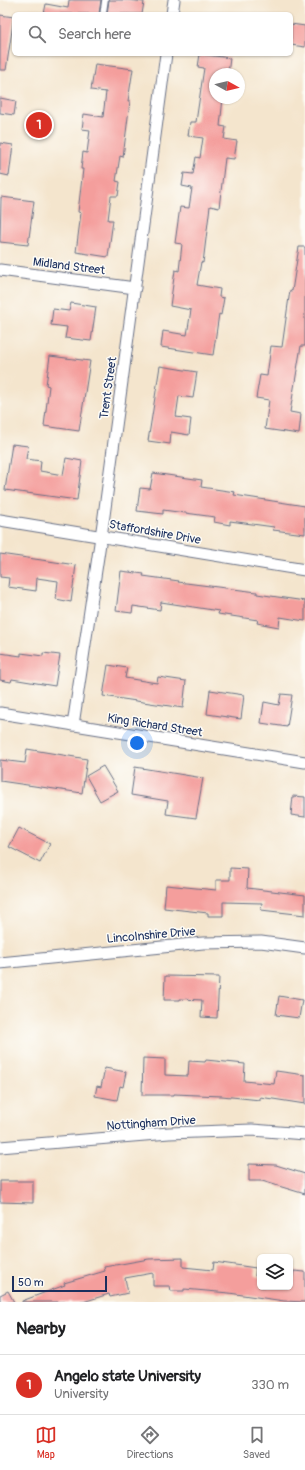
<!DOCTYPE html>
<html lang="en">
<head>
<meta charset="utf-8">
<style>
	:root { --surface:#fff; --page:#f6f6f6; --text:#202124; --muted:#757577; --line:#e0e0e0; --accent:#d93025 }
	body { margin:0; font-family:Pangolin,sans-serif; background:var(--page); color:var(--text) }
	.controls { position:absolute; right:12px; bottom:12px; display:grid; overflow:hidden; border-radius:6px; box-shadow:0 1px 3px #0004 }
	.controls button { width:36px; height:36px; display:grid; place-items:center; padding:0; border:0; border-bottom:1px solid var(--line); background:var(--surface); color:var(--text); font:20px sans-serif }
	.compass { position:absolute; left:209px; top:68px; width:36px; height:36px; border-radius:50%; background:var(--surface); box-shadow:0 1px 3px #0004; rotate:98deg }
	.scale { position:absolute; left:12px; bottom:10px; width:95px; box-sizing:border-box; padding-left:4px; border:2px solid #1b2f5e; border-top:0; font-size:11px; line-height:14px; white-space:nowrap; color:#1b2f5e; -webkit-text-stroke:3px #fdfcf7; paint-order:stroke }
	.you { position:absolute; left:137px; top:743px; width:14px; height:14px; margin:-10px; border:3px solid #fff; border-radius:50%; background:#1a73e8; box-shadow:0 0 0 6px #1a73e833 }
	.badge { display:grid; place-items:center; width:26px; height:26px; border-radius:50%; background:var(--accent); color:#fff; font-size:13px; font-weight:700 }
	.pin { position:absolute; translate:-50% -50%; border:2px solid #fff; box-shadow:0 1px 4px #0006 }
	.list { margin:0; padding:0; list-style:none }
	h2 { display:flex; justify-content:space-between; align-items:center; height:52px; margin:0; padding:0 16px; font-size:17px }
	h2 small { font-size:13px; font-weight:400; color:var(--muted) }
	.list li { display:grid; grid-template-columns:26px 1fr auto; gap:12px; align-items:center; box-sizing:border-box; height:60px; padding:0 16px; border-top:1px solid var(--line) }
	.list b { display:block; font-size:15px; white-space:nowrap }
	.list p { margin:0; font-size:13px; white-space:nowrap; color:var(--muted) }
	.list em { font-size:13px; font-style:normal; color:var(--muted) }
	.icon { flex:none; width:22px; height:22px; fill:none; stroke:currentColor; stroke-width:2; stroke-linecap:round; stroke-linejoin:round }
	.map { position:relative; flex:none; width:305px; height:1302px; overflow:hidden }
	.search { position:absolute; background:var(--surface); box-shadow:0 1px 3px #0004; left:12px; right:12px; top:12px; height:44px; display:flex; align-items:center; gap:10px; box-sizing:border-box; padding:0 14px; border-radius:6px; color:var(--muted); font-size:15px }
	.sheet { height:112px; background:var(--surface) }
	nav { display:flex; justify-content:space-around; align-items:center; box-sizing:border-box; height:56px; border-top:1px solid var(--line); background:var(--surface); font-size:11px; color:var(--muted) }
	nav a { display:grid; justify-items:center; gap:2px }
	nav .on { color:var(--accent) }
	.map>svg:first-child { display:block }
</style>
</head>
<body>
<div class="map">
<svg width="305" height="1302" viewBox="0 0 305 1302">
	<rect width="100%" height="100%" fill="#fdfcf7"/>
	<filter id="ink" filterUnits="userSpaceOnUse"><feTurbulence type="fractalNoise" baseFrequency=".025" numOctaves="2"/><feDisplacementMap in="SourceGraphic" scale="8" xChannelSelector="R" yChannelSelector="G"/><feConvolveMatrix kernelMatrix="1 2 1 2 8 2 1 2 1" color-interpolation-filters="sRGB"/></filter>
	<filter id="wash" filterUnits="userSpaceOnUse"><feTurbulence type="fractalNoise" baseFrequency=".012" numOctaves="4" result="noise"/><feDisplacementMap in="SourceGraphic" scale="16" xChannelSelector="R" yChannelSelector="G"/><feGaussianBlur stdDeviation="0.9" result="paint"/><feColorMatrix in="noise" values="0 0 0 0 0 0 0 0 0 0 0 0 0 0 0 0 0 1.4 0 .05"/><feComposite in="paint" operator="in"/></filter>
	<g filter="url(#wash)">
		<rect width="100%" height="100%" fill="#f4e5cd"/>
		<g id="blocks">
			<g fill="#f49e9c">
				<polygon points="69,0 101,0 99,14 44,14 46,4 68,8"/>
				<polygon points="109,0 128,0 144,2 142,14 107,14"/>
				<polygon points="0,15 14,17 6,70 0,70"/>
				<polygon points="291,24 305,26 305,47 291,45"/>
				<polygon points="200,54 230,58 228,74 215,74 215,98 223,98 220,126 226,127 224,139 237,141 234,159 225,158 219,208 210,206 203,263 201,262 197,285 220,289 219,297 224,298 221,315 219,314 213,355 161,347 163,331 187,335 191,310 170,306 175,270 179,271 182,244 175,243 180,207 189,208 192,188 182,186 184,173 193,174 196,157 200,158 203,138 188,136 190,122 196,122 201,88 204,68 198,67"/>
				<polygon points="95,64 133,69 128,101 130,101 123,157 120,156 116,181 120,182 118,196 111,196 108,220 113,220 108,257 76,252 81,213 78,212 83,169 81,169 83,152 87,153 90,130 82,129 84,114 103,117 106,92 91,90"/>
				<polygon points="0,98 16,101 14,115 0,113"/>
				<polygon points="0,143 13,145 9,176 0,174"/>
				<polygon points="1,197 34,201 28,245 0,242"/>
				<polygon points="299,247 305,247 305,346 301,346 290,412 301,414 299,434 265,429 269,400 256,398 260,375 267,376 271,346 282,347 290,290 292,291"/>
				<polygon points="71,303 96,307 91,341 65,338 67,327 51,325 53,309 69,311"/>
				<polygon points="50,356 90,361 79,431 44,426 49,386 46,385"/>
				<polygon points="160,366 197,372 193,398 179,396 176,417 191,419 189,435 171,432 170,444 148,441"/>
				<polygon points="12,444 28,446 26,459 41,461 40,471 63,475 66,458 82,461 77,500 5,490"/>
				<polygon points="153,473 202,480 201,487 235,492 234,495 305,506 305,534 273,530 274,527 230,521 230,525 214,522 215,517 163,510 163,514 137,511 140,488 150,489"/>
				<polygon points="0,554 76,565 71,602 56,599 58,581 37,578 36,591 8,587 9,578 0,577"/>
				<polygon points="121,571 144,574 143,576 179,581 178,582 257,592 257,594 305,601 305,621 280,617 279,627 257,623 258,620 218,614 219,611 161,602 160,610 133,606 132,613 116,611"/>
				<polygon points="0,653 21,656 21,653 43,656 43,653 60,655 55,686 12,679 11,682 0,680"/>
				<polygon points="108,665 127,668 125,678 157,683 158,677 186,681 183,708 103,696"/>
				<polygon points="210,690 244,695 241,719 207,714"/>
				<polygon points="281,694 292,695 287,727 261,723 264,702 279,705"/>
				<polygon points="27,749 87,759 82,793 0,781 0,760 25,763"/>
				<polygon points="103,766 118,791 100,801 86,776"/>
				<polygon points="135,767 203,778 196,818 166,814 168,801 131,795"/>
				<polygon points="293,796 305,797 305,817 291,815"/>
				<polygon points="19,828 50,844 40,863 9,847"/>
				<polygon points="230,868 248,869 247,888 305,895 305,915 261,910 262,903 223,902 223,916 208,916 208,913 164,908 166,885 216,890 216,880 230,880"/>
				<polygon points="165,976 219,977 217,1018 201,1017 202,1000 180,999 180,1000 164,1000"/>
				<polygon points="279,996 302,1000 299,1018 276,1015"/>
				<polygon points="143,1058 165,1059 165,1075 188,1076 189,1061 205,1062 206,1060 245,1064 244,1081 274,1084 276,1071 305,1075 305,1104 260,1097 260,1100 222,1096 174,1094 174,1095 142,1095"/>
				<polygon points="105,1068 126,1072 123,1087 120,1086 117,1100 95,1096 97,1086 101,1087"/>
				<polygon points="249,1164 276,1165 305,1174 305,1194 262,1181 249,1181"/>
				<polygon points="0,1181 33,1181 33,1203 0,1202"/>
				<polygon points="183,1258 183,1267 213,1270 214,1262 256,1268 255,1276 260,1277 260,1287 291,1287 294,1271 305,1272 305,1302 284,1301 229,1293 184,1289 184,1291 171,1291 170,1286 153,1286 153,1273 125,1278 128,1293 110,1297 109,1294 83,1302 22,1302 22,1301 65,1285 64,1283 105,1271 104,1267 149,1259"/>
				<polygon points="8,1291 14,1302 0,1302 0,1295"/>
			</g>
		</g>
	</g>
	<g filter="url(#ink)">
		<use href="#blocks" fill-opacity="0" stroke="#676f85" stroke-width="1"/>
		<g fill="none" stroke-linecap="round" stroke-linejoin="round">
			<defs>
				<polyline id="service" points="103,14 105,0"/>
				<g id="minor">
					<polyline points="172,14 174,0"/>
					<polyline points="0,270 135,288"/>
					<polyline points="0,520 305,570"/>
					<polyline points="0,713 305,762"/>
					<polyline points="73,725 103,523 166,54"/>
					<polyline points="0,963 203,943 261,942 305,948"/>
					<polyline points="0,1147 169,1133 252,1130 305,1134"/>
				</g>
			</defs>
			<use href="#service" stroke="#676f85" stroke-width="8"/>
			<use href="#minor" stroke="#676f85" stroke-width="13"/>
			<use href="#service" stroke="#fff" stroke-width="5.5"/>
			<use href="#minor" stroke="#fff" stroke-width="11"/>
		</g>
	</g>
	<g text-anchor="middle" stroke-width="3" stroke-linejoin="round" paint-order="stroke">
		<g font-size="12" fill="#1b2f5e" stroke="#fdfcf7">
			<text transform="translate(69 266) rotate(7)" y="4">Midland Street</text>
			<text transform="translate(108 388) rotate(-82)" y="4">Trent Street</text>
			<text transform="translate(155 532) rotate(10)" y="4">Staffordshire Drive</text>
			<text transform="translate(155 725) rotate(9)" y="4">King Richard Street</text>
			<text transform="translate(151 935) rotate(-5)" y="4">Lincolnshire Drive</text>
			<text transform="translate(151 1123) rotate(-4)" y="4">Nottingham Drive</text>
		</g>
	</g>
</svg>
<div class="controls">
<button><svg class="icon" aria-label="layers" viewBox="0 0 24 24"><path d="M12 4l9 5-9 5-9-5zM3 14l9 5 9-5"/></svg></button>
</div>
<svg class="compass" viewBox="-18 -18 36 36"><path d="M0-13l5 13h-10z" fill="#e53935"/><path d="M0 13l5-13h-10z" fill="#757577"/></svg>
<div class="scale">50 m</div>
<div class="you"></div>
<div class="pin badge" style="left:39px;top:125px">1</div>
<div class="search"><svg class="icon" aria-label="search" viewBox="0 0 24 24"><circle cx="10" cy="10" r="6"/><path d="M15 15l6 6"/></svg>Search here</div>
</div>
<section class="sheet">
<h2>Nearby<small></small></h2>
<ul class="list">
<li><span class="badge">1</span><div><b>Angelo state University</b><p>University</p></div><em>330 m</em></li>
</ul>
</section>
<nav>
<a class="on"><svg class="icon" aria-label="map" viewBox="0 0 24 24"><path d="M3 6l6-2 6 2 6-2v14l-6 2-6-2-6 2zM9 4v14M15 6v14"/></svg>Map</a>
<a><svg class="icon" aria-label="directions" viewBox="0 0 24 24"><path d="M12 3l9 9-9 9-9-9zM9 14v-3h6M13 9l2 2-2 2"/></svg>Directions</a>
<a><svg class="icon" aria-label="saved" viewBox="0 0 24 24"><path d="M7 4h10v16l-5-4-5 4z"/></svg>Saved</a>
</nav>
</body>
</html>
